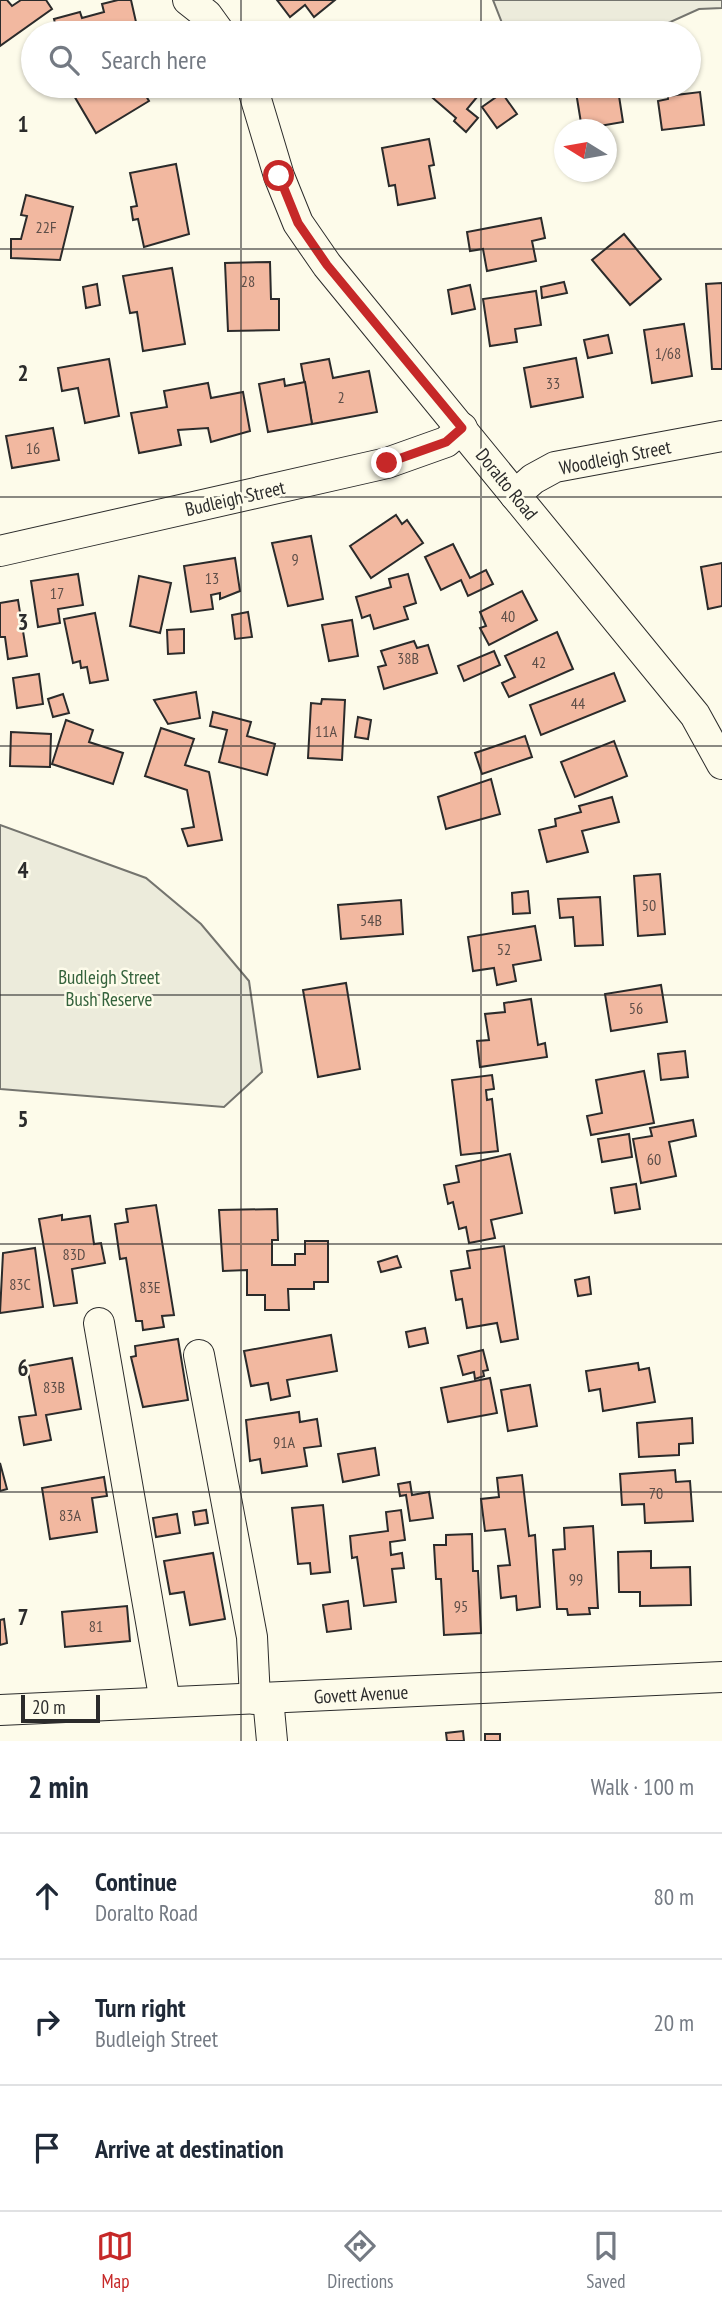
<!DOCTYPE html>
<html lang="en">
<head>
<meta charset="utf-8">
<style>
	:root { --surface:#fff; --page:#f2f2f3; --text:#1f2937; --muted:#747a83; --line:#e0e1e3; --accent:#c62828 }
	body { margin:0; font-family:"PT Sans Narrow",sans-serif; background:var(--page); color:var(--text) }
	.compass { position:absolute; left:554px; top:119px; width:63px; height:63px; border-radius:50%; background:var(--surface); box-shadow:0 2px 5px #0004; rotate:281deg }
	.scale { position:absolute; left:21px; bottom:18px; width:79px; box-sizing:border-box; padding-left:7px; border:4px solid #2b2b2b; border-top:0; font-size:19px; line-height:24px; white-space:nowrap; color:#2b2b2b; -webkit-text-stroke:5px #fdfbea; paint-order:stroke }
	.stop { position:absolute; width:21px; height:21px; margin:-16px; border:5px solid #c62828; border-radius:50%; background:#fff }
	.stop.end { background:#c62828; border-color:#fff; box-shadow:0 2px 7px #0008 }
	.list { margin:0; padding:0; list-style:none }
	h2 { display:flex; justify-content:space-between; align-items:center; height:91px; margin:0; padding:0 28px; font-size:30px }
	h2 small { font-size:23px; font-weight:400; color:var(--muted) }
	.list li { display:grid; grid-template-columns:46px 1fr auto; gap:21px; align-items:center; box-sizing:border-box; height:126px; padding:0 28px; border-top:2px solid var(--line) }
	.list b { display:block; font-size:26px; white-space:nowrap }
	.list p { margin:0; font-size:23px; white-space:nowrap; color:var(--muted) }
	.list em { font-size:23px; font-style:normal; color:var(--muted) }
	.icon { flex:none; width:38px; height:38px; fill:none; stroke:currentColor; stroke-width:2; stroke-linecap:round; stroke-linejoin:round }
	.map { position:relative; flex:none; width:722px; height:1741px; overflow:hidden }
	.search { position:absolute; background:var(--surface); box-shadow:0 2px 5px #0004; left:21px; right:21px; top:21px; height:77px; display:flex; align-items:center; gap:18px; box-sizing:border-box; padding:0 24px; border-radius:38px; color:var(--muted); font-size:26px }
	.sheet { height:469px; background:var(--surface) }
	nav { display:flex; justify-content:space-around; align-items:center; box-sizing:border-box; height:98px; border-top:2px solid var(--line); background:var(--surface); font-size:19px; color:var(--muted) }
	nav a { display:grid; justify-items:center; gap:4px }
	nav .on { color:var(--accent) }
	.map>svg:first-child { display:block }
</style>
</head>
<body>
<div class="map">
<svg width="722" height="1741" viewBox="0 0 722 1741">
	<rect width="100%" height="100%" fill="#fdfbea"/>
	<g fill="#ecebdb" stroke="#74746e" stroke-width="2">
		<polygon points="493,0 722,0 722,8 699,9 646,33 506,33"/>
		<polygon points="0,825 146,878 201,924 249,981 262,1072 224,1107 0,1089"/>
	</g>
	<g fill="#f2b8a0" stroke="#2b2b2b" stroke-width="2">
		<polygon points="0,0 7,0 12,6 21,0 46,0 52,9 0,46"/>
		<polygon points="118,0 131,0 136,22 117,27 119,33 41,33 56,27 54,19 80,12 82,18 104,12 102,4"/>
		<polygon points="277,0 335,0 314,17 305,5 290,17"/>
		<polygon points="87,86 94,86 96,90 104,86 140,86 149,101 96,133 73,94"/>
		<polygon points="419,86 464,86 477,97 467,109 478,118 466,132 454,121 456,118"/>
		<polygon points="575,86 669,86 670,88 619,96 623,122 582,129"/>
		<polygon points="700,92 704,125 662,130 658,101 668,99 668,96"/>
		<polygon points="502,93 517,114 497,128 482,107"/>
		<polygon points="429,139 434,165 429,166 435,198 398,205 395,185 389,186 382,148"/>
		<polygon points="176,164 189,234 144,247 138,219 133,220 131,207 137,206 130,173"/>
		<polygon points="26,195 73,207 60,260 11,258 11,239 21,239 27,216 21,215"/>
		<polygon points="541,218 545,238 532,241 536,261 487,271 483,249 470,251 467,232"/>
		<polygon points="624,234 661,279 630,305 592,260"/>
		<polygon points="270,262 271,299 279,299 279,330 228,331 225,263"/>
		<polygon points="172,268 185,344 143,351 137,312 130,313 123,276"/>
		<polygon points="564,282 567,293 542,298 541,287"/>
		<polygon points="722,283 722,369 712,369 706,284"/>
		<polygon points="97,284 100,305 86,308 83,287"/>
		<polygon points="470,285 475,309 452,314 448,290"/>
		<polygon points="536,291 541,325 515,329 517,342 490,346 483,299"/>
		<polygon points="684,324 692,376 652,383 644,330"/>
		<polygon points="608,335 612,353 588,358 584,340"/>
		<polygon points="576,358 583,397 531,407 524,368"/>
		<polygon points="109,359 119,416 85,423 78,388 62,391 58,368"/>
		<polygon points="329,359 333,378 369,371 377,412 312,424 301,364"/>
		<polygon points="284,379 285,386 305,382 312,424 268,432 259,384"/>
		<polygon points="208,383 211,398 243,392 250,431 211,442 208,428 178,430 181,445 139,453 131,413 167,407 164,391"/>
		<polygon points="53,428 59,460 12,468 6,436"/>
		<polygon points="396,515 402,524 407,520 423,543 371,578 350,546"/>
		<polygon points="311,536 323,599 288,606 272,543"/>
		<polygon points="453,544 470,578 486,570 493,584 468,596 461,580 441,590 425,557"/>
		<polygon points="235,558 240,591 220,599 220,593 211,595 213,609 191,612 184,566"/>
		<polygon points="722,563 722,606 708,609 701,567"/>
		<polygon points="78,574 83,605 58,609 60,623 38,627 31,581"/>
		<polygon points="408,574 416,603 404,607 408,619 374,629 370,615 362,618 356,597 391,587 389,579"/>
		<polygon points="139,576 171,583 160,633 130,626"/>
		<polygon points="522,591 537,620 489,645 480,628 486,626 480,612"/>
		<polygon points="18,600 27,656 8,659 5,637 0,637 0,603"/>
		<polygon points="248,612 252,637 235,639 232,615"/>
		<polygon points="95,613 108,680 90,683 87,667 81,668 80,661 73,663 64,619"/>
		<polygon points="352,620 358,656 329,661 322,625"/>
		<polygon points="184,629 184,653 168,654 167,630"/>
		<polygon points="557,632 573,669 509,697 502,683 515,677 505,656"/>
		<polygon points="414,641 417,648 428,645 437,673 384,689 378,667 386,665 381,651"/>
		<polygon points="494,651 500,665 464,681 458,666"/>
		<polygon points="614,673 625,701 541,735 530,705"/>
		<polygon points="39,674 43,704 17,708 13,678"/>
		<polygon points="196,692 200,718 168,724 154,700"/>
		<polygon points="63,694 69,713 53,717 48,699"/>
		<polygon points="322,699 345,700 342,760 308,758 311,703 321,704"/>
		<polygon points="213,712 251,722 247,736 275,744 267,775 219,762 227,730 210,726"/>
		<polygon points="358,717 371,720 368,739 355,737"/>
		<polygon points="66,720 93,730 89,742 123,753 113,784 52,764"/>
		<polygon points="161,728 194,739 185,765 209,772 222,840 188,846 182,829 194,827 187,790 145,776"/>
		<polygon points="11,732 51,734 50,767 10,766"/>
		<polygon points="525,736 532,757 482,774 475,753"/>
		<polygon points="614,741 627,776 575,797 561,762"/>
		<polygon points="491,779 500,814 446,829 438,797"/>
		<polygon points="612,797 619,822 582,831 588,852 547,862 539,830 556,826 555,819 581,812 579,806"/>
		<polygon points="660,874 665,934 638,936 634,876"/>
		<polygon points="528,891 530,913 513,914 512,893"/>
		<polygon points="600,897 603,945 575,946 573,917 560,918 558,899"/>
		<polygon points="401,900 403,934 341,939 338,905"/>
		<polygon points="535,926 541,960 513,965 516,981 497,985 494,968 473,971 468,937"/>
		<polygon points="346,983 360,1069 318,1077 303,990"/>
		<polygon points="661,985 667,1022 611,1031 605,994"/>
		<polygon points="531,999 538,1045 545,1043 547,1057 480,1067 477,1041 489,1040 485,1014 505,1012 504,1003"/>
		<polygon points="685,1051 688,1077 661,1080 658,1054"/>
		<polygon points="644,1071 654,1123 591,1135 587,1116 602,1113 596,1080"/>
		<polygon points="492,1075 494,1089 486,1090 487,1100 492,1099 498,1151 461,1155 452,1080"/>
		<polygon points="693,1120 696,1136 669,1142 676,1176 641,1183 633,1139 652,1136 650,1128"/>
		<polygon points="629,1134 632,1157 602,1162 598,1139"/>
		<polygon points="510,1154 522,1213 491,1220 495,1238 469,1243 466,1227 459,1229 453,1202 448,1204 444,1185 459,1182 456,1166"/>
		<polygon points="636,1184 640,1209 615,1213 611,1188"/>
		<polygon points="156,1205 174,1315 162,1316 164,1327 143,1330 142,1321 136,1321 126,1258 120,1259 115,1224 128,1222 126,1209"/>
		<polygon points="277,1209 278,1240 272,1240 272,1265 295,1265 295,1254 305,1254 305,1241 328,1241 328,1282 314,1282 314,1289 288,1289 289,1310 265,1310 265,1295 247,1295 247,1270 223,1271 219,1210"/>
		<polygon points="62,1215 62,1220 90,1216 94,1244 101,1243 105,1263 72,1269 77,1303 54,1306 39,1219"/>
		<polygon points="504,1246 518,1339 501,1342 497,1323 467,1328 462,1299 456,1300 451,1271 470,1268 467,1251"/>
		<polygon points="35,1248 43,1307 0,1313 3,1253"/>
		<polygon points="397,1256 401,1267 381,1272 378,1262"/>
		<polygon points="589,1277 591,1294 578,1296 575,1280"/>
		<polygon points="425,1328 428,1343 409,1347 406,1332"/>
		<polygon points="331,1335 337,1371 287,1380 290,1396 271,1400 268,1383 251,1386 244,1351"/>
		<polygon points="178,1339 188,1400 143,1407 131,1357 136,1356 135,1346"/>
		<polygon points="483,1350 488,1370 483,1371 484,1376 475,1379 474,1372 463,1375 458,1356"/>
		<polygon points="72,1358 81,1409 46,1415 51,1440 24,1445 19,1417 36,1415 27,1366"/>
		<polygon points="638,1363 639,1370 649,1368 655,1402 603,1411 600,1389 589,1391 586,1371"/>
		<polygon points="490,1378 497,1413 448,1422 441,1388"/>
		<polygon points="530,1385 537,1426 508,1431 501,1390"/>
		<polygon points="299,1412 300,1422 317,1419 321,1446 304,1448 307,1466 262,1473 260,1459 250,1461 246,1420"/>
		<polygon points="692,1418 693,1443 679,1444 679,1455 639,1457 637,1423"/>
		<polygon points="375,1448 379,1475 343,1482 338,1454"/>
		<polygon points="0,1463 7,1489 0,1491"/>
		<polygon points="675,1470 676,1482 690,1481 693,1521 645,1523 644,1504 622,1505 620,1474"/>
		<polygon points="522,1475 529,1536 535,1535 540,1607 517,1610 516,1596 501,1598 498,1566 510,1565 505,1529 485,1531 481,1499 499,1497 497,1478"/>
		<polygon points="104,1477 107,1496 92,1498 97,1532 50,1539 42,1488"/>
		<polygon points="410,1482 412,1495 429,1492 433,1518 410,1521 406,1495 400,1496 398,1484"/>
		<polygon points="323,1505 330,1572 311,1574 310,1563 298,1564 292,1508"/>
		<polygon points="206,1510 208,1523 195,1525 193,1512"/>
		<polygon points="401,1510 405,1540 390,1542 391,1555 402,1553 404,1568 392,1569 396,1602 364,1606 357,1557 352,1558 350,1536 388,1531 386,1512"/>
		<polygon points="177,1514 180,1533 156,1537 153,1518"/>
		<polygon points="593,1526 598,1608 589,1608 590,1614 568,1615 567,1609 557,1609 553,1550 565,1549 564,1528"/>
		<polygon points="472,1534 473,1571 478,1571 481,1633 444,1635 441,1579 436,1579 434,1545 446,1545 446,1535"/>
		<polygon points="651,1551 651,1568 690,1567 691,1605 640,1606 640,1592 619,1592 618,1552"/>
		<polygon points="213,1553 225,1619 190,1625 184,1592 170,1594 164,1561"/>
		<polygon points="348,1601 351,1629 327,1632 323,1605"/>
		<polygon points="127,1606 130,1641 65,1647 62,1612"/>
		<polygon points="4,1619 7,1643 0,1645 0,1620"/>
		<polygon points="463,1731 464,1741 447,1741 446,1733"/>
		<rect x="485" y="1734" width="15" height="7"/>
	</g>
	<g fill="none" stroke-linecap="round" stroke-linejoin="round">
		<defs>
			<g id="minor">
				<polyline points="188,0 207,15 220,33"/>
				<polyline points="252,86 279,176 298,223 327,265 695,715 722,764"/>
				<polyline points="515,495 533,479 555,467 722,436"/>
				<polyline points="0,551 387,463 446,442 462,428"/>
				<polyline points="99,1323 165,1702"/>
				<polyline points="199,1355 252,1637 255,1699"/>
				<polyline points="268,1698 272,1741"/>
				<polyline points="0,1710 722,1677"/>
			</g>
		</defs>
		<use href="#minor" stroke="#2b2b2b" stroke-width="32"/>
		<use href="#minor" stroke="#fdfbea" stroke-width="30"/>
	</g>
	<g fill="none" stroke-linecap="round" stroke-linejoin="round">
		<polyline stroke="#c62828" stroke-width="9" points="279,176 298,223 327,265 462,428 446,442 387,463"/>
	</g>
	<path fill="none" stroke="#2b2b2b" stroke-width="2" stroke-opacity="0.55" d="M241 0V33M481 0V33M241 86V1741M481 86V1741M0 249H722M0 497H722M0 746H722M0 995H722M0 1244H722M0 1492H722"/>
	<g text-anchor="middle" stroke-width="5" stroke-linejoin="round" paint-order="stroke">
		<g font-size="16" fill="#5d4e48">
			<text x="46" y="233">22F</text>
			<text x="248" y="287">28</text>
			<text x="668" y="359">1/68</text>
			<text x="553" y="389">33</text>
			<text x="341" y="403">2</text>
			<text x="33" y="454">16</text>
			<text x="295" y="565">9</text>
			<text x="212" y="584">13</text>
			<text x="57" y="599">17</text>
			<text x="508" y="622">40</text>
			<text x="408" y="664">38B</text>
			<text x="539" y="668">42</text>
			<text x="578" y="709">44</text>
			<text x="326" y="737">11A</text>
			<text x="649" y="911">50</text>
			<text x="371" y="926">54B</text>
			<text x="504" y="955">52</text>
			<text x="636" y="1014">56</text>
			<text x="654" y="1165">60</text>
			<text x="74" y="1260">83D</text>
			<text x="20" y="1290">83C</text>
			<text x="150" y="1293">83E</text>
			<text x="54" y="1393">83B</text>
			<text x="284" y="1448">91A</text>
			<text x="656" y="1499">70</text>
			<text x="70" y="1521">83A</text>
			<text x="576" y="1585">99</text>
			<text x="461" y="1612">95</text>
			<text x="96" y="1632">81</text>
		</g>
		<g font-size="19" fill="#2b2b2b" stroke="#fdfbea">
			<text transform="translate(615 457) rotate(-11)" y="7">Woodleigh Street</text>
			<text transform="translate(507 484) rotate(51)" y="7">Doralto Road</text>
			<text transform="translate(235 498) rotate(-13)" y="7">Budleigh Street</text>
			<text transform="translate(361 1694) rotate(-3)" y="7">Govett Avenue</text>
		</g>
		<g font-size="19" fill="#34623c" stroke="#fdfbea">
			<text x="109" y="984">Budleigh Street<tspan x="109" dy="22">Bush Reserve</tspan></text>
		</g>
	</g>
	<g font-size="23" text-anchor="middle" font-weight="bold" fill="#2b2b2b" stroke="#fdfbea" stroke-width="5" stroke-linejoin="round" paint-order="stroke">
		<text x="23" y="132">1</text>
		<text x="23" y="381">2</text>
		<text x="23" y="630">3</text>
		<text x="23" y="878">4</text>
		<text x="23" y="1127">5</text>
		<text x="23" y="1376">6</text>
		<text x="23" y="1625">7</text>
	</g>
</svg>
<svg class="compass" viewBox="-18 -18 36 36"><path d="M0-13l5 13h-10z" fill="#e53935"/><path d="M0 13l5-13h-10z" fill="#747a83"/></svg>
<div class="scale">20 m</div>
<div class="stop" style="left:279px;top:176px"></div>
<div class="stop end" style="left:387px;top:463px"></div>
<div class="search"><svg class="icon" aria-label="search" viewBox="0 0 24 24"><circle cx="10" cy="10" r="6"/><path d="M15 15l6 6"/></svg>Search here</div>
</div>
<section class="sheet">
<h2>2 min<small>Walk · 100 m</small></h2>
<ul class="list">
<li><svg class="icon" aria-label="ahead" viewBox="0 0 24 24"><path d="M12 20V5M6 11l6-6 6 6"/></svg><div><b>Continue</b><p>Doralto Road</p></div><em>80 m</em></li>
<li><svg class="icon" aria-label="right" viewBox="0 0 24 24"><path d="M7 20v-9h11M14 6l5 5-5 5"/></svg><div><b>Turn right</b><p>Budleigh Street</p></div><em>20 m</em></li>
<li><svg class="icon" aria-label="arrive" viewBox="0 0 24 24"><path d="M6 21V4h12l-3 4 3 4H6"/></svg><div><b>Arrive at destination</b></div></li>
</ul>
</section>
<nav>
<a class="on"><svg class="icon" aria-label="map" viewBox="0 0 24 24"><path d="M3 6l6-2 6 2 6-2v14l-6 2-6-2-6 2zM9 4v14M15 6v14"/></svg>Map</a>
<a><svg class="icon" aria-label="directions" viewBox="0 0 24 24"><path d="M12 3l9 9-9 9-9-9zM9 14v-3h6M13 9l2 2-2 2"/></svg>Directions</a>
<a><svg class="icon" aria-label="saved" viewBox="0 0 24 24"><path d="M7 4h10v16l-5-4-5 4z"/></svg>Saved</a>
</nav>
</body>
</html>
